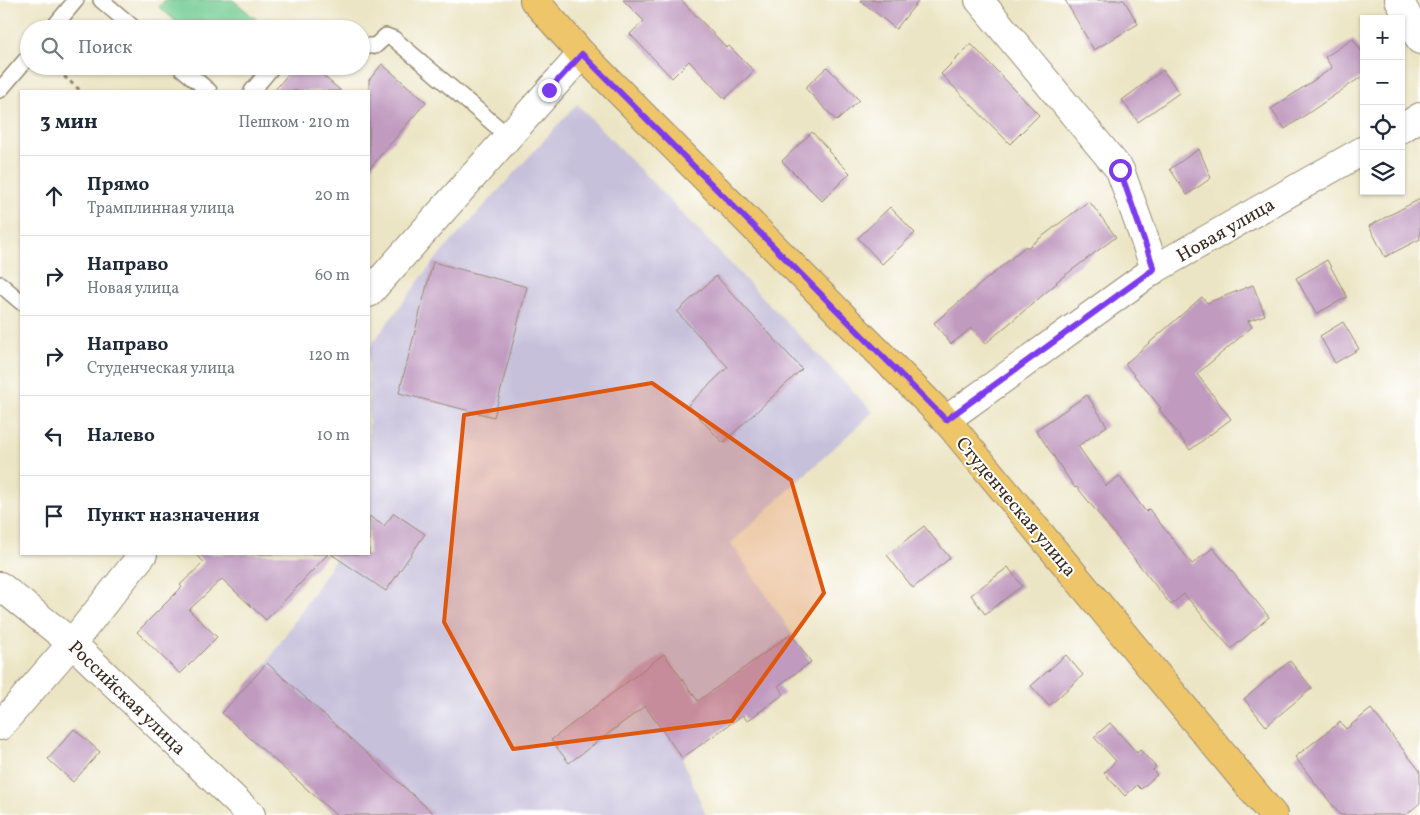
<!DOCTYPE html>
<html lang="ru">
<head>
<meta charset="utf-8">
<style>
	:root { --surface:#fff; --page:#f6f6f7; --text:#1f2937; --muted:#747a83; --line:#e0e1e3 }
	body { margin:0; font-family:Vollkorn,serif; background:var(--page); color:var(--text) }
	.controls { position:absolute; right:15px; top:15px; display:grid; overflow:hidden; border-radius:0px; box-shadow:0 1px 4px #0004 }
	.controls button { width:45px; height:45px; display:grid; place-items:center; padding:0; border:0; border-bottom:1px solid var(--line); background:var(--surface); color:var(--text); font:25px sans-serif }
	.stop { position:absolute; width:15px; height:15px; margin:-11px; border:4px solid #7c3aed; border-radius:50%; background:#fff }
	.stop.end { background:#7c3aed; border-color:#fff; box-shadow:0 1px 5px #0008 }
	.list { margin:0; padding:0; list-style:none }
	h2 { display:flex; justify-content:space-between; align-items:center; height:65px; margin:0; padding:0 20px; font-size:21px }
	h2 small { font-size:16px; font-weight:400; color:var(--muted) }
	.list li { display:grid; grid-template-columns:32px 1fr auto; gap:15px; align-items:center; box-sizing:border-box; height:80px; padding:0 20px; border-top:1px solid var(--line) }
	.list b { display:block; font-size:19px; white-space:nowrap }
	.list p { margin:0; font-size:16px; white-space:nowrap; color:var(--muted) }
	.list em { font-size:16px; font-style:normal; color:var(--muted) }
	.icon { flex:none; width:28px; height:28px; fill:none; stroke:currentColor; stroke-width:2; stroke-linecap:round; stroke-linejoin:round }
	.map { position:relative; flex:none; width:1420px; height:815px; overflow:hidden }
	.search { position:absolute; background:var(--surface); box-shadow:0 1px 4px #0004; left:20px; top:20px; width:350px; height:55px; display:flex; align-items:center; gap:12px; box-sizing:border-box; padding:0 18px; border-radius:28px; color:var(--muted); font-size:19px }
	.panel { position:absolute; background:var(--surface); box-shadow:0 1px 4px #0004; left:20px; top:90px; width:350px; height:465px; border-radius:0px }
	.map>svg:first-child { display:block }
</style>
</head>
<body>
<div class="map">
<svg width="1420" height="815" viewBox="0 0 1420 815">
	<rect width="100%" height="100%" fill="#fff"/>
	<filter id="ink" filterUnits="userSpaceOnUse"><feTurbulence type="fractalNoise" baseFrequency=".02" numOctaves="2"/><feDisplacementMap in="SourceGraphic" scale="10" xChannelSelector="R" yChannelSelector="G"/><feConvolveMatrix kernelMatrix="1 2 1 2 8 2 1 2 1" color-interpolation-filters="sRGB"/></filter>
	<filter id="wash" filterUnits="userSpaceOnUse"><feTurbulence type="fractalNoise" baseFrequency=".0096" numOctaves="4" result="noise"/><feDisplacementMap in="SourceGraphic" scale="20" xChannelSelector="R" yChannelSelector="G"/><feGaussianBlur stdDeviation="1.12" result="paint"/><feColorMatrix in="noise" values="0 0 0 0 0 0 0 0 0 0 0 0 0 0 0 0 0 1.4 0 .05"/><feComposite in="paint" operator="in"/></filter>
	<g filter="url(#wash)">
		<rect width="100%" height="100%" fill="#ece5c5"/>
		<polygon fill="#c6c0da" points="577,104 873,412 731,543 811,662 779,685 784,694 747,721 743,715 682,758 706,815 336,815 222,713 267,663 336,558 331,554 369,554 369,348 433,262"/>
		<polygon fill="#73cc93" stroke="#577b58" points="165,0 233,0 264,26 262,29 185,29 159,7"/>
		<g id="blocks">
			<g fill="#c09abf">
				<polygon points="623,0 681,0 727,48 729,46 754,71 725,99 689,61 672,78 630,34 644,21"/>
				<polygon points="860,0 919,0 896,29"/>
				<polygon points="1065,0 1124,0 1138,24 1094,50"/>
				<polygon points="1353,39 1364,55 1364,75 1285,129 1271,109 1332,68 1325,57"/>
				<polygon points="971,44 1039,115 1010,144 941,74"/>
				<polygon points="382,64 426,102 369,169 369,80"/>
				<polygon points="295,66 312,66 341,91 274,91"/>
				<polygon points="827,67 859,100 837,121 805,88"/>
				<polygon points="1163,70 1179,93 1138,122 1122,100"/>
				<polygon points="812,132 829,150 828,151 850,173 822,201 782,161"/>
				<polygon points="1199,149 1211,178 1187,195 1170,169"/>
				<polygon points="1420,199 1420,239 1385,257 1369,226"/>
				<polygon points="1089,201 1116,237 1056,282 1057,283 985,344 972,328 951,344 934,323 1026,246 1027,248"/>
				<polygon points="890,207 915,233 882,264 858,238"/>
				<polygon points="1327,260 1347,297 1316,314 1296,278"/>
				<polygon points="433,262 527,287 494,417 399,393"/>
				<polygon points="716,276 802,369 723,443 688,405 728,367 677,312"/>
				<polygon points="1253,285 1265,315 1248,321 1252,327 1197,374 1231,419 1190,450 1159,409 1161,408 1125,364 1202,297 1207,303"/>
				<polygon points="1343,322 1359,349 1335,363 1320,336"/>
				<polygon points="1087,395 1107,426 1078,446 1106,486 1119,476 1146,512 1149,509 1192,564 1213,548 1269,617 1231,649 1184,594 1171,605 1077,487 1075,488 1036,430"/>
				<polygon points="394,513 425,534 386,591 331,554 369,554 369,516 384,526"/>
				<polygon points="924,526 950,558 913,588 887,555"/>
				<polygon points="195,554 328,554 266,620 222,579 189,610 217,637 180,674 137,632 182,587 180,585 204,562"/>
				<polygon points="1008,567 1022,586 985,614 971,595"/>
				<polygon points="791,634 811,662 778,686 784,694 747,721 743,715 682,758 645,706 569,763 551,740 664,654 698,701"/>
				<polygon points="1066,655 1083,675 1049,706 1031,686"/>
				<polygon points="1290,661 1312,688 1266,726 1244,699"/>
				<polygon points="267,663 435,815 336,815 222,713"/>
				<polygon points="1371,709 1420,771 1420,803 1406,815 1340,815 1295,757 1340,722 1346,729"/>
				<polygon points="1110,723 1137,753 1140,750 1156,767 1153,770 1157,775 1141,789 1137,785 1125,796 1104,773 1116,761 1094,737"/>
				<polygon points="74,729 100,752 73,782 48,759"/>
			</g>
		</g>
	</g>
	<g filter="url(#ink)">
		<use href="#blocks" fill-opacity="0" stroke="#948872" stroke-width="1"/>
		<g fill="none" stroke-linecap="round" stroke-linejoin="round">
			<defs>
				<g id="lane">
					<polyline points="101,0 135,29"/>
					<polyline points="52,29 76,0"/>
					<polyline points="361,46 375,46 386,36 394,39 508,136"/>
					<polyline points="179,66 209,91"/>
					<polyline points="0,90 29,56"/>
					<polyline points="252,91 273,66"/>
					<polyline points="0,284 21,302"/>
				</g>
				<g id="street">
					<polyline points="979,0 1120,170 1155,269"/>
					<polyline points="1399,0 1420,40"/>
					<polyline points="1401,129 1420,117"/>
					<polyline points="369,293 582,54"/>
					<polyline points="946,420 1155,269 1364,150"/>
					<polyline points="0,586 72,643 251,815"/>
					<polyline points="0,726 72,643 143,554"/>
				</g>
				<polyline id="primary" points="534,0 582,54 946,420 1273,815"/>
			</defs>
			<use href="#lane" stroke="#948872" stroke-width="18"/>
			<use href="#street" stroke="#948872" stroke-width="30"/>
			<use href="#primary" stroke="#948872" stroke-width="30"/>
			<polyline stroke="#948872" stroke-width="3" stroke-dasharray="4 4" stroke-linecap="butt" points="52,66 81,91"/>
			<use href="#lane" stroke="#fff" stroke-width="15"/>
			<use href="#street" stroke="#fff" stroke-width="28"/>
			<use href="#primary" stroke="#eec569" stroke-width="28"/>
		</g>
	</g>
	<g fill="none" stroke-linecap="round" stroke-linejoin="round" filter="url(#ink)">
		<polyline stroke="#7c3aed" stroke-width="6" points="549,90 582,54 946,420 1154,269 1120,170"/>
	</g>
	<path fill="#df570d" fill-opacity="0.2" stroke="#df570d" stroke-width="4" stroke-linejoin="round" d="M652 383 791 480 824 593 732 721 513 749 444 622 464 415Z"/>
	<g text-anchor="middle" stroke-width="4" stroke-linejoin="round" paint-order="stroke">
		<g font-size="19" fill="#3b2a1e" stroke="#fff">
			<text transform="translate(1225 229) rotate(-30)" y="7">Новая улица</text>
			<text transform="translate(1017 506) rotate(50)" y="7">Студенческая улица</text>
			<text transform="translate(128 697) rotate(44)" y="7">Российская улица</text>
		</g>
	</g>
</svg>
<div class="controls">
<button>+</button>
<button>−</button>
<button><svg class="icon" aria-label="locate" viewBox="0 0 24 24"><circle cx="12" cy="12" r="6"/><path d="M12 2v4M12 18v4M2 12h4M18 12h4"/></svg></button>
<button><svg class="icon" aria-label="layers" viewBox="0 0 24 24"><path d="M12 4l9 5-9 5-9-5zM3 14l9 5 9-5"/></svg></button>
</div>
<div class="stop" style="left:1120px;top:170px"></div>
<div class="stop end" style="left:549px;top:90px"></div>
<div class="search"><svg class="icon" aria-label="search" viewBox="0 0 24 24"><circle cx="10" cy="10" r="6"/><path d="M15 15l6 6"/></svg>Поиск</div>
<section class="panel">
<h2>3 мин<small>Пешком · 210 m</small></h2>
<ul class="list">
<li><svg class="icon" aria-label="ahead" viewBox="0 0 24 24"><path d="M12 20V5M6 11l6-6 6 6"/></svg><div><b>Прямо</b><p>Трамплинная улица</p></div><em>20 m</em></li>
<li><svg class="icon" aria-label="right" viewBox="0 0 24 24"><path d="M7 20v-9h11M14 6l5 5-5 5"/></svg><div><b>Направо</b><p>Новая улица</p></div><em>60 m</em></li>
<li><svg class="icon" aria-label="right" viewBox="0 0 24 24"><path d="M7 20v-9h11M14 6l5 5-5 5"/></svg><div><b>Направо</b><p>Студенческая улица</p></div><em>120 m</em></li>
<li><svg class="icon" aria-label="left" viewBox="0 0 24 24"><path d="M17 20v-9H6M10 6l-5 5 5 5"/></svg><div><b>Налево</b></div><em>10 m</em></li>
<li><svg class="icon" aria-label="arrive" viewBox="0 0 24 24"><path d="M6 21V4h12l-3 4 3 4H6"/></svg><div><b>Пункт назначения</b></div></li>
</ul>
</section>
</div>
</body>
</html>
